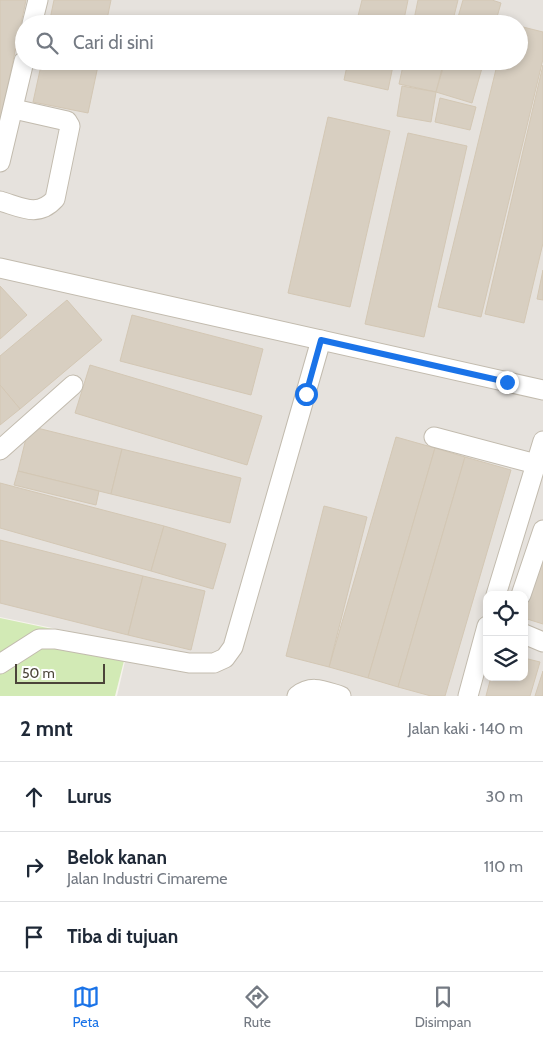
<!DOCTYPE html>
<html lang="id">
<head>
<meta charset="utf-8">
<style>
	:root { --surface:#fff; --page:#f2f2f3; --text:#1f2937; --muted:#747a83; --line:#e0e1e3; --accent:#1a73e8 }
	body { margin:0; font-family:Cabin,sans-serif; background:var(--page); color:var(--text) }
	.controls { position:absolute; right:15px; bottom:15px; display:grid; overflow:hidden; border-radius:10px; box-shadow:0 2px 8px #0003 }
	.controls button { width:45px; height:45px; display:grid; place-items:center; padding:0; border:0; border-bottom:1px solid var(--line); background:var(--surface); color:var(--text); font:25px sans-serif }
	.scale { position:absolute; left:15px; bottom:12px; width:90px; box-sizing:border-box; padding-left:5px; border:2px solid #4b4439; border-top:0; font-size:14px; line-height:18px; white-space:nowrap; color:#4b4439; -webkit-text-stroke:4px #fff; paint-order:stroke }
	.stop { position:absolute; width:15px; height:15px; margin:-11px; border:4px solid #1a73e8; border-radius:50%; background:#fff }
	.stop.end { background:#1a73e8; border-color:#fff; box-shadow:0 1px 5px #0008 }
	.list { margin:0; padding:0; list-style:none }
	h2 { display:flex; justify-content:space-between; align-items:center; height:65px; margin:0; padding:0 20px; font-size:21px }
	h2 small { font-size:16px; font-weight:400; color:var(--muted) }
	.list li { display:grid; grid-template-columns:32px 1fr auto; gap:15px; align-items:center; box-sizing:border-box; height:70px; padding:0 20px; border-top:1px solid var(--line) }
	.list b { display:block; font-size:19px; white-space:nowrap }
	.list p { margin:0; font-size:16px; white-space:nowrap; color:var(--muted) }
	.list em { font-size:16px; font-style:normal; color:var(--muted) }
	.icon { flex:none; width:28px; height:28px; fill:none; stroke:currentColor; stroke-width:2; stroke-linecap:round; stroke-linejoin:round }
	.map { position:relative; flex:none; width:543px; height:696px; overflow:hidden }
	.search { position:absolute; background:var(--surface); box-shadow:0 2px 8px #0003; left:15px; right:15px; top:15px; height:55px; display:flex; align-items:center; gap:12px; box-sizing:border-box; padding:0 18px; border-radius:28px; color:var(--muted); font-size:19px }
	.sheet { height:275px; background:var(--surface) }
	nav { display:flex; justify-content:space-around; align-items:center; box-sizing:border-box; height:70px; border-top:1px solid var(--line); background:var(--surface); font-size:14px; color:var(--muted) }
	nav a { display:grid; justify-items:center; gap:2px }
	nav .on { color:var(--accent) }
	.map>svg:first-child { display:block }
</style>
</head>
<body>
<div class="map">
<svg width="543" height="696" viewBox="0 0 543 696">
	<rect width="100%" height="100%" fill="#f6f3ec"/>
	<path fill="#e6e2dd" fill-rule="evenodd" d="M0 0H543V696H117L129 644 0 617ZM24 24H519V61H24ZM487 595H524V677H487Z"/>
	<polygon fill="#d2eab5" points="0,618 128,645 115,696 0,696"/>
	<g fill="#d8cfc1" stroke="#d3c7b4">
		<polygon points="0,0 26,0 0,122"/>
		<polygon points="54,0 111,0 106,24 49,24"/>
		<polygon points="362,0 408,0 403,24 356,24"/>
		<polygon points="418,0 458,0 452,24 413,24"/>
		<polygon points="463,0 492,0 501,3 495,24 456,24"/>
		<polygon points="519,26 543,32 543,59 481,317 438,307 498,61 519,61"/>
		<polygon points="42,61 99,61 88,113 33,102"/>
		<polygon points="348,61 394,61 388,90 344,80"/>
		<polygon points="404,61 444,61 436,92 399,84"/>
		<polygon points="445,61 484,61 472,103 436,92"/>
		<polygon points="543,65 543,243 524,323 485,314"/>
		<polygon points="402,86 436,92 431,122 397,116"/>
		<polygon points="440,98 476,107 470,130 435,122"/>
		<polygon points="328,117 390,131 350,307 288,293"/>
		<polygon points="408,133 467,146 424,337 365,324"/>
		<polygon points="543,270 543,300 537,299"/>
		<polygon points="0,286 27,315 0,339"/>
		<polygon points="67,300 102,340 20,409 0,385 0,356"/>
		<polygon points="132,315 263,349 251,395 120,361"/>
		<polygon points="90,365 262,416 247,465 75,413"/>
		<polygon points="0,385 20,409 0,425"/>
		<polygon points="29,426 122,449 111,494 18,471"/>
		<polygon points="396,437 435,448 368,678 329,667"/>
		<polygon points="435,448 465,457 398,687 368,678"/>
		<polygon points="122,449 241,478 230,523 111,494"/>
		<polygon points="465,457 511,470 445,696 431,696 398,687"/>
		<polygon points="18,471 99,491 96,505 14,485"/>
		<polygon points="0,483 164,526 151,571 0,528"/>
		<polygon points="324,506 367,517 329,667 286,656"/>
		<polygon points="164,526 226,544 213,589 151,571"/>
		<polygon points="0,540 143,576 128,635 0,603"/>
		<polygon points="543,546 543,624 524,618 524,609"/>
		<polygon points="143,576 205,591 191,650 128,635"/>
		<polygon points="524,658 540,662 530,696 486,696 491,677 524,677"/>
		<polygon points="543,671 543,696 535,696"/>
	</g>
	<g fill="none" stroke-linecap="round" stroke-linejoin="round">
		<defs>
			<g id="minor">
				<polyline points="32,24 38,0"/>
				<polyline points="0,162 24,61"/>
				<path d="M0 201C21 207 38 218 55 199L70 126 67 121 14 109"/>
				<polyline points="0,268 543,390"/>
				<polyline points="434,437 536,464"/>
				<polyline points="0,450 73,385"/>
				<polyline points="496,595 543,441"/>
				<polyline points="521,595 543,530"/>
				<polyline points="524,634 543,642"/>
				<polyline points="0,664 39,639 55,639 189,663 214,663 225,658 233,647 321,340"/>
				<path d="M297 696C312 684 324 691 341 696"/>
				<polyline points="468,696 487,626"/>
			</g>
		</defs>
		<use href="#minor" stroke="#c2bbae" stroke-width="21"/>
		<use href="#minor" stroke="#fff" stroke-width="19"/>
	</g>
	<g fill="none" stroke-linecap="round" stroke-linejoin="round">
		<polyline stroke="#1a73e8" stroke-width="6" points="306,394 321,340 507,382"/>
	</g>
</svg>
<div class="controls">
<button><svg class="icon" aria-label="locate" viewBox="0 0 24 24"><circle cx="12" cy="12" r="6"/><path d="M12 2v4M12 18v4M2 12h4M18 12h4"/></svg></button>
<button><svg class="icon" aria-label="layers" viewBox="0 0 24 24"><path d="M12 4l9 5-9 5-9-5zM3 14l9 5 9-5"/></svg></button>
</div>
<div class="scale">50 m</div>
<div class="stop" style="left:306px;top:394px"></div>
<div class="stop end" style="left:507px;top:382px"></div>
<div class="search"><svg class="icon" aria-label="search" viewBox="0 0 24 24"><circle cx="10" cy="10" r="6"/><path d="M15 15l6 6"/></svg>Cari di sini</div>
</div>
<section class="sheet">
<h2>2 mnt<small>Jalan kaki · 140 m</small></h2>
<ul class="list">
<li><svg class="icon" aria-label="ahead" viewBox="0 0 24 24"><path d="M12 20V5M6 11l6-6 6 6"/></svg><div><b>Lurus</b></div><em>30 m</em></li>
<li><svg class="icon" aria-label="right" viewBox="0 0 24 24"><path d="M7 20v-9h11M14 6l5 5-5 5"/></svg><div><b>Belok kanan</b><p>Jalan Industri Cimareme</p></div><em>110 m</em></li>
<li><svg class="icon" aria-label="arrive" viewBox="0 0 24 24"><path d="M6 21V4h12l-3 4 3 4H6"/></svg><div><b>Tiba di tujuan</b></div></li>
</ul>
</section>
<nav>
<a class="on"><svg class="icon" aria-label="map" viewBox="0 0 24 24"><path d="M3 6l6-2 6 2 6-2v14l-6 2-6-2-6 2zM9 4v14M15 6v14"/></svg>Peta</a>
<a><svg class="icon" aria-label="directions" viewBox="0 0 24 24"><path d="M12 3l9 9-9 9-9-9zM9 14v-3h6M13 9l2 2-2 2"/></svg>Rute</a>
<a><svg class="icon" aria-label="saved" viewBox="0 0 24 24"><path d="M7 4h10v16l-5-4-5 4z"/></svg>Disimpan</a>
</nav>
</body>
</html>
